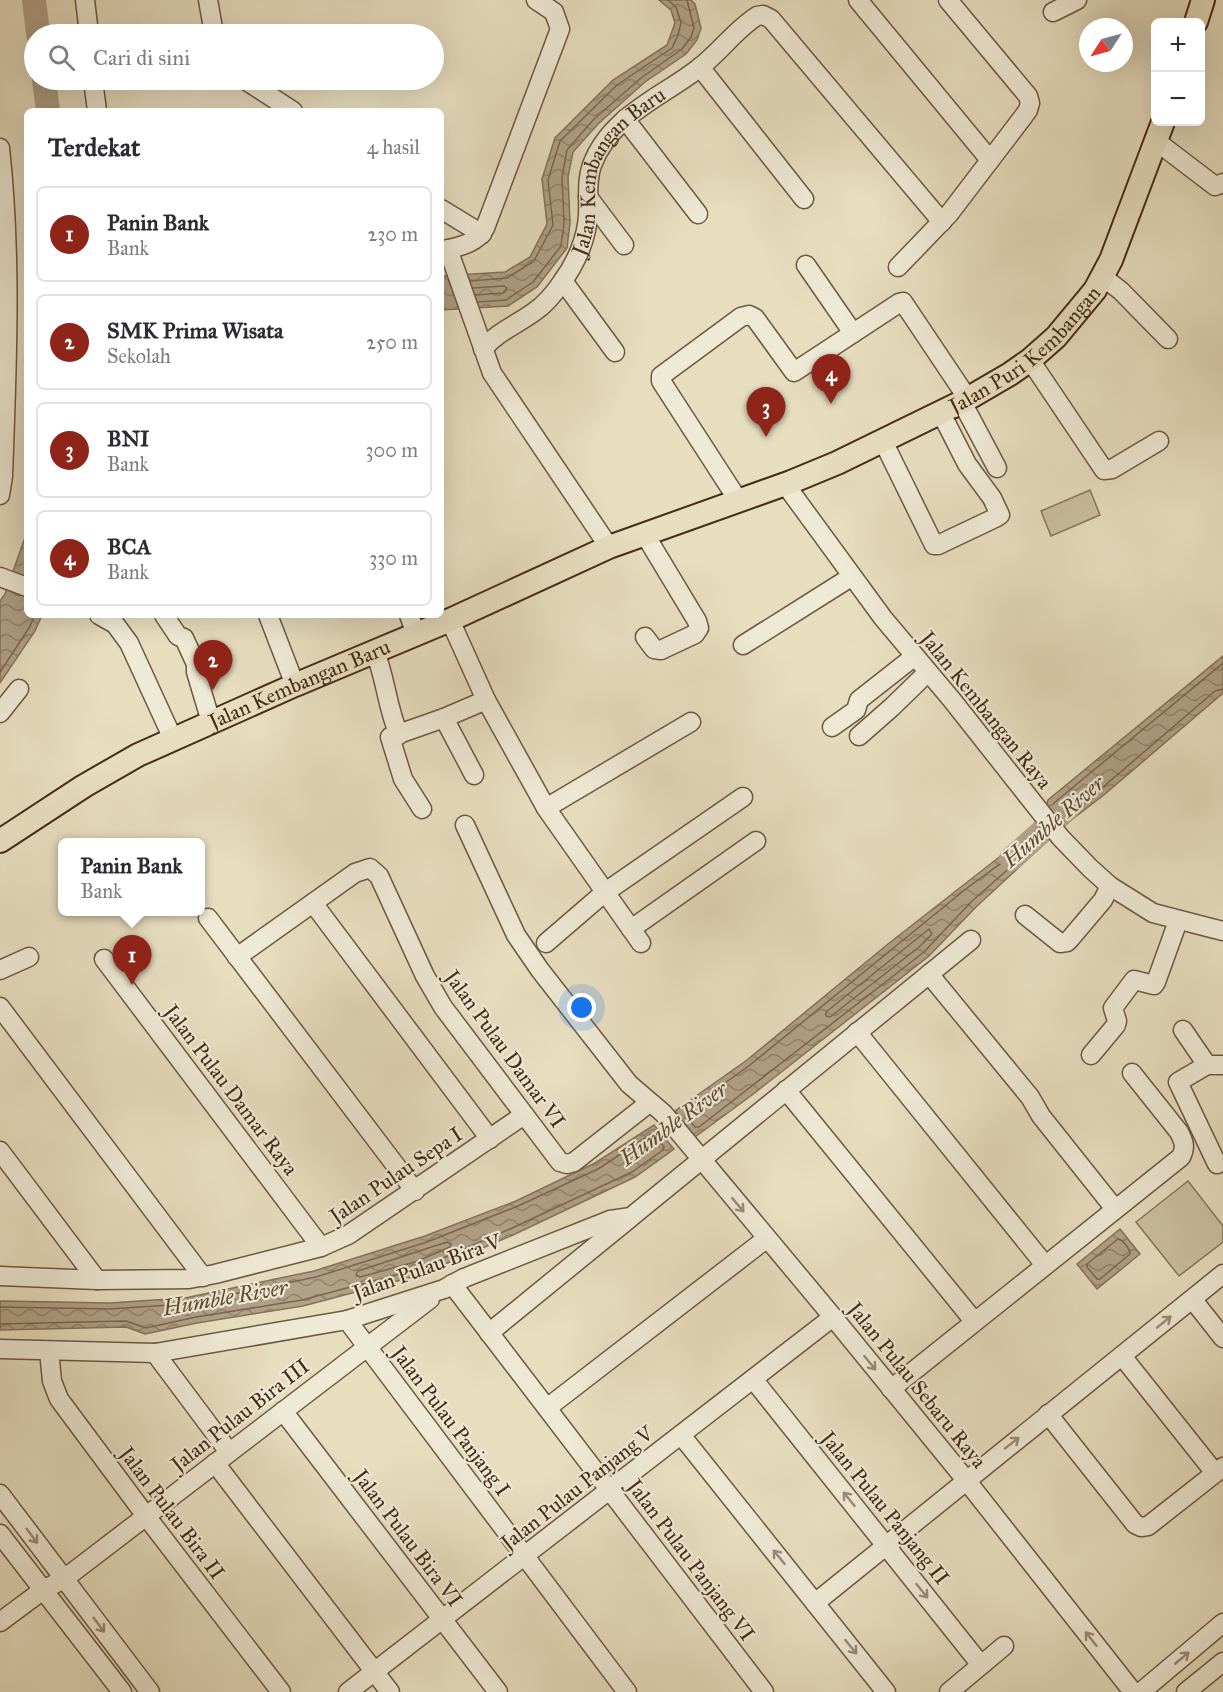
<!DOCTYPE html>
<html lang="id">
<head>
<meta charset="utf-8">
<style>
	:root { --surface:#fff; --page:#f7f7f7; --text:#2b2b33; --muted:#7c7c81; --line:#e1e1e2; --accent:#8f2418 }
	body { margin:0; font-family:"IM FELL Great Primer",serif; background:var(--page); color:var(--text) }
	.controls { position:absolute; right:18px; top:18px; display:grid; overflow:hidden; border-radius:9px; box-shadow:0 6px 24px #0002 }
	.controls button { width:54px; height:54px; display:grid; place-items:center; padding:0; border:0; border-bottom:2px solid var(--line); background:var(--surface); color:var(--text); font:30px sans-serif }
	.compass { position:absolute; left:1079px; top:18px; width:54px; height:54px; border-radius:50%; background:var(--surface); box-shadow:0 6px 24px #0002; rotate:234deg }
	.you { position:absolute; left:582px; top:1008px; width:21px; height:21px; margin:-15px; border:4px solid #fff; border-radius:50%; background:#1a73e8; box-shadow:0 0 0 9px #1a73e833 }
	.badge { display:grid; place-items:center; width:39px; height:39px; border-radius:50%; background:var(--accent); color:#fff; font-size:20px; font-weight:700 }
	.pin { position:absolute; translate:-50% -50px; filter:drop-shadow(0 2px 3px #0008) }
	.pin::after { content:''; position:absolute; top:32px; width:21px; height:18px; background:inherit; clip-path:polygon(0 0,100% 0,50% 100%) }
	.popup { position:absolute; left:58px; top:838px; width:147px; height:78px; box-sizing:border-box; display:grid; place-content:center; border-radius:9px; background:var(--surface); filter:drop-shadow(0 2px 4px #0005); font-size:20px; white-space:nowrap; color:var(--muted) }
	.popup b { font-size:22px; color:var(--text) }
	.popup::after { content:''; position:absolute; left:50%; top:100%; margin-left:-12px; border:12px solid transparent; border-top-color:var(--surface) }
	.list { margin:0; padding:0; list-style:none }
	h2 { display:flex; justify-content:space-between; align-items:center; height:78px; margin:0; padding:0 24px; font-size:26px }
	h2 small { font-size:20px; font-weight:400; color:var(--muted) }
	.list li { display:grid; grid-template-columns:39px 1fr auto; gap:18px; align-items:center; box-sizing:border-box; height:96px; margin:0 12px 12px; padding:0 12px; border:2px solid var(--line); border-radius:9px }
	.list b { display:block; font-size:22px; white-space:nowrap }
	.list p { margin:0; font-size:20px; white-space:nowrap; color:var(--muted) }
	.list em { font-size:20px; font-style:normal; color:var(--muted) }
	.icon { flex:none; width:33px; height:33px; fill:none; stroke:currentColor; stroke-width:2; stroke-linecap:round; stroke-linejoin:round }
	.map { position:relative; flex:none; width:1223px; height:1692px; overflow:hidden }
	.search { position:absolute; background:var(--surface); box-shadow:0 6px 24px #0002; left:24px; top:24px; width:420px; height:66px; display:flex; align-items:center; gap:15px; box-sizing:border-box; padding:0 21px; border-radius:33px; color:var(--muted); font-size:22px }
	.panel { position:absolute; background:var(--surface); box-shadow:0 6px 24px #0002; left:24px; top:108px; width:420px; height:510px; border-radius:9px }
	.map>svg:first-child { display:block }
</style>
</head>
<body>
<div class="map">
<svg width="1223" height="1692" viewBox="0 0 1223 1692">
	<defs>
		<pattern id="water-waves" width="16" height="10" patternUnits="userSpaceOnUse" patternTransform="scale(1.5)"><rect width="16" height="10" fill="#b0a187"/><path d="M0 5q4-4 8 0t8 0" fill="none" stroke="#91836d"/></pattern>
	</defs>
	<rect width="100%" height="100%" fill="#e7dec0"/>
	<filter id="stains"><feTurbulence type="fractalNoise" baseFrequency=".00333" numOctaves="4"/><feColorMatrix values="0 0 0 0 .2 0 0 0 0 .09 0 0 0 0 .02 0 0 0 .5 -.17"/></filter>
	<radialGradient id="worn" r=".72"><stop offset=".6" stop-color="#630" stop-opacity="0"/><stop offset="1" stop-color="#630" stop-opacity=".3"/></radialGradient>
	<g fill="#cbc0a3" stroke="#88765d" stroke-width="1.5">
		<polygon points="1090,490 1100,515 1051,536 1041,511"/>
		<polygon points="1188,1181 1223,1226 1223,1242 1179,1276 1136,1222"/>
	</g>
	<g fill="url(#water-waves)" stroke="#85725a" stroke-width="1.5">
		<polygon points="659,0 691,0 695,4 701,28 697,40 686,54 645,82 598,124 573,152 568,177 570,223 567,248 537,287 508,306 441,310 441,276 505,272 530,257 547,224 542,179 555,138 613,80 667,45 675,23 671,10"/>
		<polygon points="27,532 27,615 42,615 35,631 0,683 0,601 5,594"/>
		<polygon points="1223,656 1223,693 1105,794 1066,824 1059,825 1045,809 1048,800"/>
		<polygon points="1030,833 1042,846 976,907 929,956 752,1095 695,1137 675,1111 747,1060 888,944"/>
		<polygon points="654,1125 674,1149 635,1177 513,1235 420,1275 303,1306 197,1323 145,1334 126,1327 0,1330 0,1301 110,1303 185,1298 314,1271 425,1236 516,1201 595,1163"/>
		<polygon points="1120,1229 1140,1254 1097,1289 1077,1264"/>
	</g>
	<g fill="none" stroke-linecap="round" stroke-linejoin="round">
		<g stroke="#7a664f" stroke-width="1.5">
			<polyline points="470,281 507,278 534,261 553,225 548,180 560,141 617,85 672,48 678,35 681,23 676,7 668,0"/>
			<polyline points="473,288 504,286 507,288 503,293 475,295"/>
			<polyline points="478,302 506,300 533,282 561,246 564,223 562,177 567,150 594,119 641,78 682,49 691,37 694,28 687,0"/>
			<polyline points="1223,663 1054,803 1053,809 1062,818 1074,812 1215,691 1223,689"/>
			<polyline points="0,672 29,628 35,615"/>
			<polygon points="1030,842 1032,848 971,902 924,952 699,1127 695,1127 685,1115 686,1111 750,1065 967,888"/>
			<polygon points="929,929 932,934 919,947 830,1017 826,1016 826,1012"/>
			<path d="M1118 1239C1123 1240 1130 1249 1130 1254L1100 1279H1097L1087 1267V1264Z"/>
			<polygon points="447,1242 451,1244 450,1247 415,1262 360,1277 356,1275 358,1271"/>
			<polyline points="0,1307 110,1309 185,1304 316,1277 427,1242 518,1206 598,1169 651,1134 655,1135 664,1147 663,1150 632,1172 510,1229 418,1269 302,1300 196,1317 146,1328 126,1321 0,1324"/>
		</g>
		<g stroke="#b0a187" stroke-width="24">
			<polyline points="34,0 38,34"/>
			<polyline points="44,80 48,111"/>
			<polyline points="1011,859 1068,808"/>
		</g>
		<defs>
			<g id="minor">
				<polyline points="85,0 89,34"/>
				<polyline points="208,0 214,34"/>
				<polyline points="858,0 990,160"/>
				<polyline points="1053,12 1077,0"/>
				<polyline points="700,67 804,199"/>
				<polyline points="93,80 97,111"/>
				<polyline points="245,80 293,111"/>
				<polyline points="625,119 698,214"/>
				<polyline points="1156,141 1215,186 1223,183"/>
				<path d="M0 148C12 257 7 367 3 476L0 495"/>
				<polyline points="588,197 624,245"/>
				<polyline points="441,209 482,234"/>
				<polyline points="448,249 492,373 609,547"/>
				<path d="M441 251C457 247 477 244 485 228L560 29 554 12 536 0"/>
				<polyline points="806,265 853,333"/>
				<polyline points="898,267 949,214 1023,117 1028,110 1030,103 1028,96 948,0"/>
				<polyline points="1103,277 1121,291 1168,339"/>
				<polyline points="563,281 615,352"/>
				<path id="s1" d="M483 349C497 332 516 325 534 312 546 304 554 294 562 282 576 263 587 238 588 215 589 198 586 181 592 165 610 116 662 97 699 68 720 52 735 30 757 16L763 15 771 19 942 222"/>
				<polyline points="1030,360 1104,470 1112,469 1159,441"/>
				<polyline points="962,402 997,468"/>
				<polyline points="883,441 934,545 938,545 997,517 1000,515 992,498 967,464 941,413"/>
				<polyline points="785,484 883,618 952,700 1061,838 1090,868 1110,886 1153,913 1223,931"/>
				<polyline points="738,500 661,381 661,376 741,317 749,315 755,318 794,372 899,303 903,302 968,399"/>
				<polyline points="644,533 697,621 699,628 695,634 661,650 654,649 645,637"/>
				<polyline points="0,577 27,587"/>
				<polyline points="99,615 115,624 129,643 173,739"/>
				<polyline points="164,615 178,636 184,638 196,664 196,672 211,722"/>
				<polyline points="268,615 295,685"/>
				<polyline points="409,615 416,634"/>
				<polyline points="450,620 486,700 546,808 641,943"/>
				<polyline points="743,645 851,577"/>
				<path d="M375 652C386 679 387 708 399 735"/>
				<polyline points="0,713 19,689"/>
				<polyline points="444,718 474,775"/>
				<polyline points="832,727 856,710 859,700 915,656"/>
				<polyline points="859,736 892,707 928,672"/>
				<polyline points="546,808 691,722"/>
				<polyline points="422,809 403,779 390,737 444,718 486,700"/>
				<polyline points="465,825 516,935 540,970 629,1084 663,1113 833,1317 966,1480 1133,1692"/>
				<polyline points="313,903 490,1139"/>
				<polyline points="1025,915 1060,943 1067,942 1070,939 1103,900 1110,886"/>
				<polyline points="208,918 415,1191"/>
				<polyline points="631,929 756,841"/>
				<polyline points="546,943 604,893 743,797"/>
				<polyline points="237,957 355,873 370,868 379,876 425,976 443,1007 560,1162 567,1164 574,1162 649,1103"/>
				<polyline points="104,959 321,1247"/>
				<polyline points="0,970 29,957"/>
				<polyline points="929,974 1030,1097 1041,1116 1115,1209"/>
				<polyline points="0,1007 203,1277"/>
				<polyline points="1183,1030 1207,1065 1223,1065"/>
				<polyline points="857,1032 1045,1265"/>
				<polyline points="1091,1055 1116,1025 1117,1021 1113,1008 1134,980 1154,985 1156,982 1178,921"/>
				<polyline points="1207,1065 1178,1082 1217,1164"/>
				<polyline points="786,1090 974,1321"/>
				<polyline points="0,1151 97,1280"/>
				<polyline points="0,1276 97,1280 189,1279 215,1274 321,1247 348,1235 524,1115"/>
				<polyline points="452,1284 764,1692"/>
				<polyline points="1193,1300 1223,1338"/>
				<polyline points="347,1320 627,1692"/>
				<polyline points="489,1333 630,1218"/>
				<polyline points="0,1349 155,1353 347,1320 444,1289 464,1278 610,1220 631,1217 971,940"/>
				<polyline points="49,1351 52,1381 59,1399 146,1516 281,1692"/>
				<polyline points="155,1353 229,1452"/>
				<polyline points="1122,1356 1215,1473"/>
				<polyline points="753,1379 981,1665"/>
				<path d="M891 1389 1181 1157C1186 1147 1184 1142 1179 1132L1132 1073"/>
				<polyline points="547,1408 766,1239"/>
				<polyline points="283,1411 498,1692"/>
				<polyline points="1048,1414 1135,1524 1141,1527 1148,1526 1223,1467"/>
				<polyline points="681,1435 886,1692"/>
				<polyline points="215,1463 390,1692"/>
				<polyline points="0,1494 150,1692"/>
				<polyline points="0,1534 122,1692"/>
				<polyline points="815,1603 1223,1274"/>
				<polyline points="0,1622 43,1590 64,1579 430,1299"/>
				<polyline points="348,1692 833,1317"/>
				<polyline points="949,1692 1004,1646"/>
				<polyline points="1141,1692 1223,1623"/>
				<polyline points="1186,1692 1223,1662"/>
			</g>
			<g id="major">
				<polyline points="1196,22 1203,0"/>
				<path id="s2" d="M0 841 84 786 138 755 295 685 450 620 609 547 791 482 837 463 962 402 1010 374 1030 360 1056 337 1095 290 1111 260 1163 122"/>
			</g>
		</defs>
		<use href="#minor" stroke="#6d5841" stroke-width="21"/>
		<use href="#major" stroke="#442b17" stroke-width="26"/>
		<use href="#minor" stroke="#efead6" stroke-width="18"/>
		<use href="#major" stroke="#e7dec0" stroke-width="22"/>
	</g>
	<defs><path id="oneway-shaft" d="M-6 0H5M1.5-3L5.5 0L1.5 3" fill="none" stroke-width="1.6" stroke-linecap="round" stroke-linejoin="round" transform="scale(1.5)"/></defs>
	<g stroke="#9a8a76">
		<use href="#oneway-shaft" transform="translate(738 1205) rotate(50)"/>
		<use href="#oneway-shaft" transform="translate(1164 1322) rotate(-39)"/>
		<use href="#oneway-shaft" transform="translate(870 1363) rotate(51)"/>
		<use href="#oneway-shaft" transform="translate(1012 1443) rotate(-38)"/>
		<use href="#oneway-shaft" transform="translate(849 1499) rotate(-129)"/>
		<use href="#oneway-shaft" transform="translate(32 1536) rotate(53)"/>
		<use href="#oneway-shaft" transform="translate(779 1557) rotate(-129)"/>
		<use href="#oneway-shaft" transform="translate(922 1591) rotate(51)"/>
		<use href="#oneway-shaft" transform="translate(99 1625) rotate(53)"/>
		<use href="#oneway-shaft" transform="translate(1091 1639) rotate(-128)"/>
		<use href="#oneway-shaft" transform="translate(851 1647) rotate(51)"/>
		<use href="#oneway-shaft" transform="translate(1182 1658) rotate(-40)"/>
	</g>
	<g text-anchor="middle" stroke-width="4.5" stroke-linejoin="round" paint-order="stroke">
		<g font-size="21" fill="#442b17" stroke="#efead6">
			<text dy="7" stroke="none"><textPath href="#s1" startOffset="234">Jalan Kembangan Baru</textPath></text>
			<text dy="7" stroke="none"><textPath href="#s2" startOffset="1142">Jalan Puri Kembangan</textPath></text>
			<text dy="7" stroke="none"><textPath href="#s2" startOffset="339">Jalan Kembangan Baru</textPath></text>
			<text transform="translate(986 710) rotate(51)" y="7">Jalan Kembangan Raya</text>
			<text transform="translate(505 1049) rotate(54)" y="7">Jalan Pulau Damar VI</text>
			<text transform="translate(231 1090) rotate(53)" y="7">Jalan Pulau Damar Raya</text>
			<text transform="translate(396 1175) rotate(-34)" y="7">Jalan Pulau Sepa I</text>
			<text transform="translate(427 1267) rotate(-20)" y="7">Jalan Pulau Bira V</text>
			<text transform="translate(917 1385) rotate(51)" y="7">Jalan Pulau Sebaru Raya</text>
			<text transform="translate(240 1415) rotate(-38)" y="7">Jalan Pulau Bira III</text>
			<text transform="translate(451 1421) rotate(53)" y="7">Jalan Pulau Panjang I</text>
			<text transform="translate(577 1488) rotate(-38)" y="7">Jalan Pulau Panjang V</text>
			<text transform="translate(885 1508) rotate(51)" y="7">Jalan Pulau Panjang II</text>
			<text transform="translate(172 1513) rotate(53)" y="7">Jalan Pulau Bira II</text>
			<text transform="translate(408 1538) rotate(53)" y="7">Jalan Pulau Bira VI</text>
			<text transform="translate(691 1560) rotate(53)" y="7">Jalan Pulau Panjang VI</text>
		</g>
		<g font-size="22" font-style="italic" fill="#5f4833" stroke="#efead6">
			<text transform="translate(1053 821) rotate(-41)" y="8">Humble River</text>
			<text transform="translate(673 1123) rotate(-36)" y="8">Humble River</text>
			<text transform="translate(225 1297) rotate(-10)" y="8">Humble River</text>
		</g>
	</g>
	<rect width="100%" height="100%" filter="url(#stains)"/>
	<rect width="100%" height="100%" fill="url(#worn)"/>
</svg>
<div class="controls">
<button>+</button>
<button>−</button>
</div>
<svg class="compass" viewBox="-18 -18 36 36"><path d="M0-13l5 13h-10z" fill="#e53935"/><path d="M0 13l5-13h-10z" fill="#7c7c81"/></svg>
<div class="you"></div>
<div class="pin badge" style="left:132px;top:985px">1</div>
<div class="popup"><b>Panin Bank</b>Bank</div>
<div class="pin badge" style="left:213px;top:690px">2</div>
<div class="pin badge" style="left:766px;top:437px">3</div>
<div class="pin badge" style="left:831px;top:404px">4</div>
<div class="search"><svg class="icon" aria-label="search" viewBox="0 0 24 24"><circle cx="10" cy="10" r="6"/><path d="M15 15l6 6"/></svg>Cari di sini</div>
<section class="panel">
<h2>Terdekat<small>4 hasil</small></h2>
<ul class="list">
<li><span class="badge">1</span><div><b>Panin Bank</b><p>Bank</p></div><em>230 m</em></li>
<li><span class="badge">2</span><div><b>SMK Prima Wisata</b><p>Sekolah</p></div><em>250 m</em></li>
<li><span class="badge">3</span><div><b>BNI</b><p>Bank</p></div><em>300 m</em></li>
<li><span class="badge">4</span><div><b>BCA</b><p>Bank</p></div><em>330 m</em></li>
</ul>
</section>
</div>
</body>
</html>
